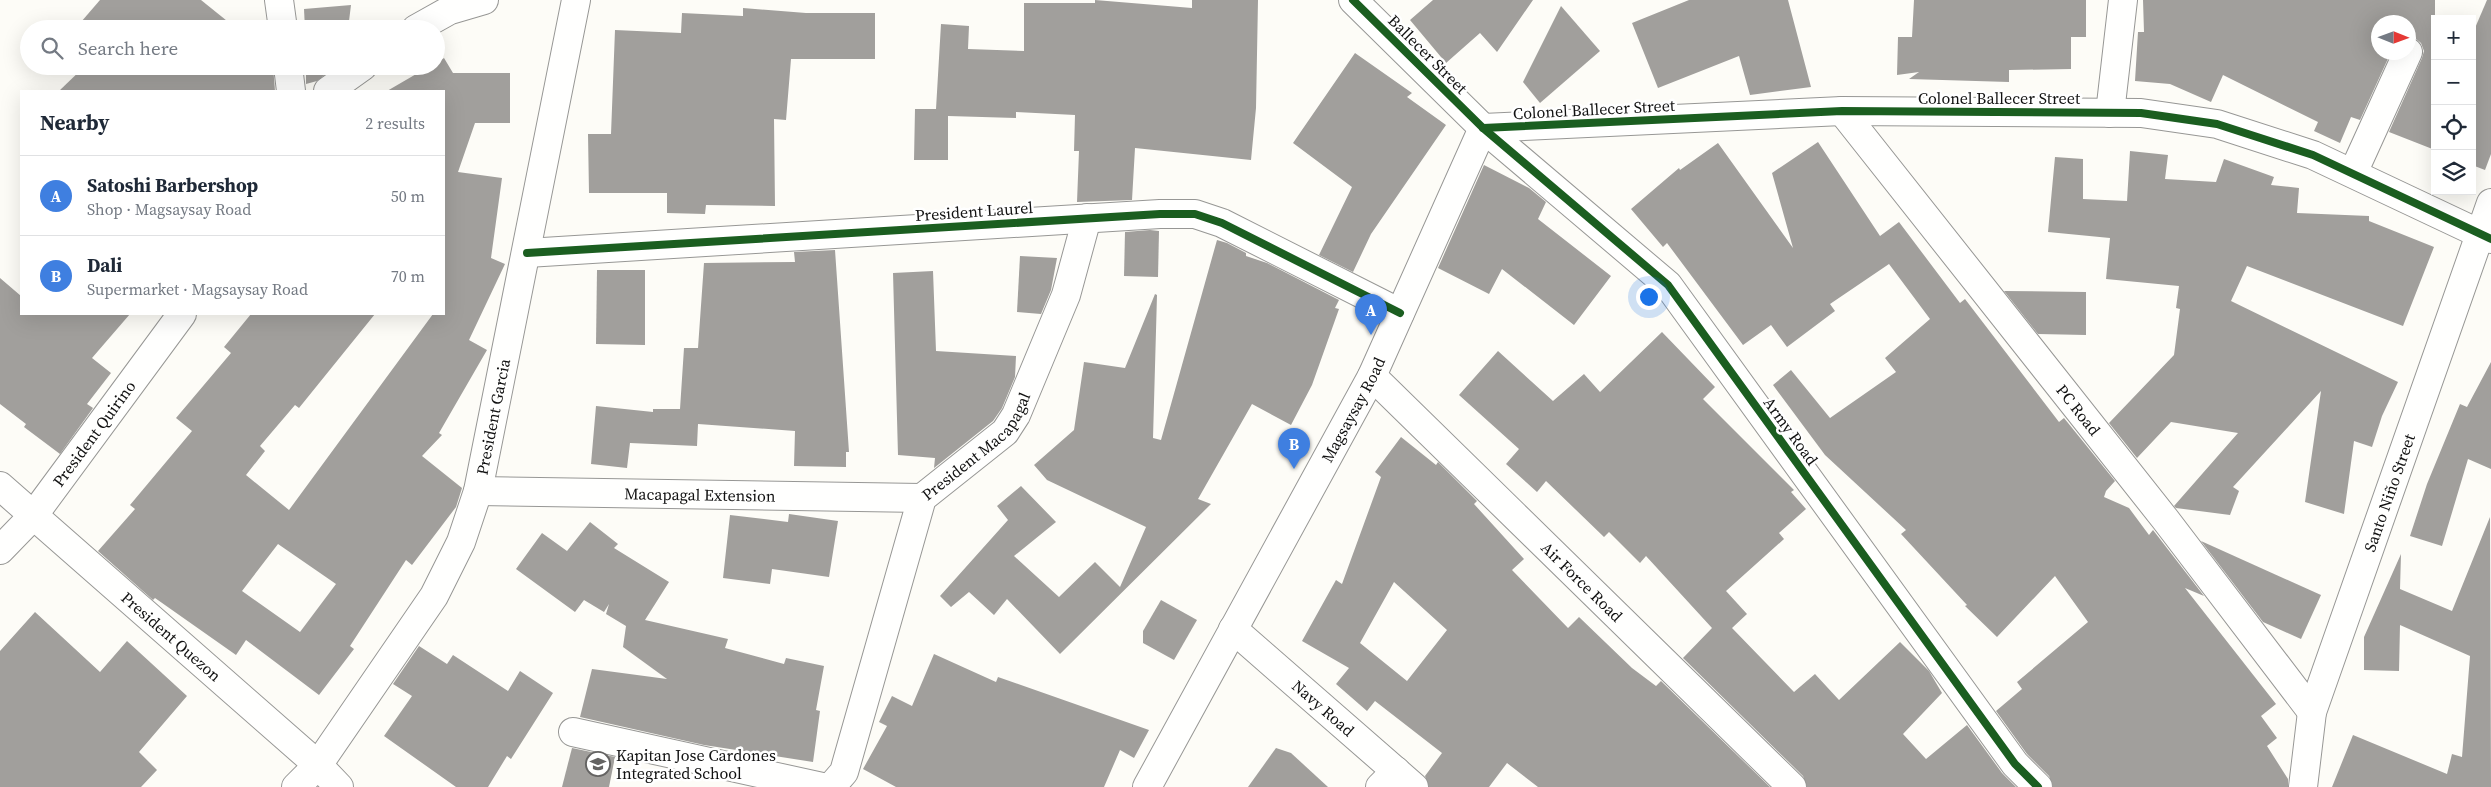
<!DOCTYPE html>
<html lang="en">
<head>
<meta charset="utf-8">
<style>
	:root { --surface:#fff; --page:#f6f6f7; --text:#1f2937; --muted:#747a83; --line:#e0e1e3; --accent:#b45309 }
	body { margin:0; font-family:"Source Serif 4",serif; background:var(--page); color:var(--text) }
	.controls { position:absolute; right:15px; top:15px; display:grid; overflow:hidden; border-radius:0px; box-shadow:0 5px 20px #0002 }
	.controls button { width:45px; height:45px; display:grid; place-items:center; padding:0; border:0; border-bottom:1px solid var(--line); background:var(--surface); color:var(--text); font:25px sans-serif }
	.compass { position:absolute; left:2371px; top:15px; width:45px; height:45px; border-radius:50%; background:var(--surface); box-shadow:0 5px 20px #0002; rotate:91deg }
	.you { position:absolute; left:1648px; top:296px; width:18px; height:18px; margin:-12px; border:4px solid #fff; border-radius:50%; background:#1a73e8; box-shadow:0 0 0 8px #1a73e833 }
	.badge { display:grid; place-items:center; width:32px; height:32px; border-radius:50%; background:var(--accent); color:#fff; font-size:16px; font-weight:700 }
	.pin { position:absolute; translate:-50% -41px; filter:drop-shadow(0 1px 2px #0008) }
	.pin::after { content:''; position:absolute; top:26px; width:18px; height:15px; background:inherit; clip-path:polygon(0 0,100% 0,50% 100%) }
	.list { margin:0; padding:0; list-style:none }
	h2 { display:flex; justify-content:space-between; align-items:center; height:65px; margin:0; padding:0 20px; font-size:21px }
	h2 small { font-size:16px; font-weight:400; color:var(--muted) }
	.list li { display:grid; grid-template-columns:32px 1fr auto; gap:15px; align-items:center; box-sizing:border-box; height:80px; padding:0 20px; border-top:1px solid var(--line) }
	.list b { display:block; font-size:19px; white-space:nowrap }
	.list p { margin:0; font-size:16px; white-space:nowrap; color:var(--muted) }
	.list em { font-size:16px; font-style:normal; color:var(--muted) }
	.icon { flex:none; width:28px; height:28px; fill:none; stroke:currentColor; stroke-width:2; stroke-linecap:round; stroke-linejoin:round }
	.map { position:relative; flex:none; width:2491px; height:787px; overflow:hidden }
	.search { position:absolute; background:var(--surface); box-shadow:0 5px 20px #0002; left:20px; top:20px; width:425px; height:55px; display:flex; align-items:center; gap:12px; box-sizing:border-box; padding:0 18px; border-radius:28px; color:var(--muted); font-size:19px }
	.panel { position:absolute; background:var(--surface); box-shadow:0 5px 20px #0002; left:20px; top:90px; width:425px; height:225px; border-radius:0px }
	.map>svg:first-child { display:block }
</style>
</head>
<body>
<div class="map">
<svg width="2491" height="787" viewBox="0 0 2491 787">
	<rect width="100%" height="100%" fill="#fdfcf7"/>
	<g fill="#a19f9c" fill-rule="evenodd">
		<polygon points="100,0 201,0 237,29 75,29"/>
		<polygon points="1095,0 1192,8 1192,0 1258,0 1256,108 1251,160 1135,148 1132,200 1077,202 1079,151 1074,151 1075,115 1016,112 1016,118 948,116 948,160 914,160 915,109 936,109 941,24 969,26 968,49 1024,51 1024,3 1095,3"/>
		<polygon points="1433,0 1533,0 1497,52 1480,33 1446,63 1410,20"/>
		<polygon points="1689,0 1788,0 1811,87 1750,95 1739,56 1658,88 1632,23"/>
		<polygon points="1914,0 2086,0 2086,37 2071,37 2071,69 2009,70 2009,82 1909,79 1919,72 1897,75 1898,37 1912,37"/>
		<polygon points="2143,0 2435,0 2435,150 2389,132 2422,58 2424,51 2421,43 2415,38 2408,37 2408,22 2378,22 2378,52 2391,52 2360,120 2351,117 2340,143 2314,131 2318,122 2223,75 2211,102 2170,84 2135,81 2138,32 2144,32"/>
		<polygon points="2487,0 2491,0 2491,154 2485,170 2472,165 2472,35"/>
		<polygon points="351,5 348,29 305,29 304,9"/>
		<polygon points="1561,6 1600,51 1540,103 1523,82"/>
		<polygon points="743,8 806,13 875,13 875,59 791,59 786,120 774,119 775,206 706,205 705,214 667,213 667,193 589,193 588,134 611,134 615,30 681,33 682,13 743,16"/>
		<polygon points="1355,53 1412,93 1407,97 1446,125 1371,234 1353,272 1319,255 1352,187 1293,143"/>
		<path d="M444 58 453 73H510V123H475L458 172 502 178 491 258 505 264 469 340 487 350 439 433 442 435 422 456 462 488 456 507 412 565 406 560 350 646 354 649 319 695 246 640 236 655 155 598 153 600 98 551 135 509 130 505 192 431 176 418 231 353 224 347 251 314H375L299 408 295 405 260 446 265 451 246 475 289 510 433 314H444V91H387L430 66H436V63ZM278 544 336 584 300 632 242 591Z"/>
		<polygon points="85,66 273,66 275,91 59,91"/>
		<polygon points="306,66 336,66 317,81 306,84"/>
		<polygon points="1818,142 1880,236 1899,222 1960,303 1965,299 2059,422 2064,418 2115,481 2106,491 2104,497 2129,508 2149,535 2153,530 2204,596 2185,588 2276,704 2261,716 2277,738 2267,746 2288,779 2288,787 2053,787 2049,776 2027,754 1996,711 2022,689 2017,682 2088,622 2055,576 1997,637 1965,606 1967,605 1901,534 1906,530 1825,455 1773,385 1791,370 1830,418 1896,372 1885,358 1930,319 1889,264 1830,304 1835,311 1787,347 1771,325 1743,345 1667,243 1663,247 1631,209 1679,168 1680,170 1718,143 1793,248 1772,173"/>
		<polygon points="2130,151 2168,155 2165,179 2216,182 2224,159 2274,177 2271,185 2299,188 2297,213 2369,216 2369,221 2434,247 2403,326 2247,266 2231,301 2398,382 2382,416 2372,447 2354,441 2344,514 2305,502 2321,391 2233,487 2239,491 2230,515 2176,508 2174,506 2238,433 2171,422 2137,458 2109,423 2174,355 2180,309 2176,308 2179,286 2106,279 2110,238 2048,232 2055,157 2083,159 2083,199 2127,201"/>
		<polygon points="1484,165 1529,188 1546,202 1538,219 1611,276 1574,325 1502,269 1489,294 1438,268"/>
		<polygon points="1150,230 1159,231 1158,277 1124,276 1125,232"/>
		<polygon points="1217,240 1227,243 1246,253 1246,256 1267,263 1339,300 1335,308 1339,309 1312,385 1291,425 1252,404 1198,499 1211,504 1060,654 1007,599 994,615 969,592 951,607 940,596 1008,520 997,506 1021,486 1056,522 1014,556 1059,597 1095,562 1120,587 1146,527 1047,480 1034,465 1074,430 1084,362 1125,368 1155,294 1157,295 1153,438 1161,440"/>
		<polygon points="835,250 849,452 846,452 846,467 794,466 795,431 698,424 697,446 630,443 627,468 591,464 596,406 653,412 653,409 680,409 684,348 698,348 704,263 795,262 794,252"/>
		<polygon points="1020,256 1057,258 1051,290 1041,314 1017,312"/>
		<polygon points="597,270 645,270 645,345 596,344"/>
		<polygon points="933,271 936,351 1016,356 1015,377 1002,408 993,421 934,468 935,458 898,455 893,273"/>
		<polygon points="0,278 21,296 21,314 130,314 92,358 111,373 87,404 93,408 60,454 24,427 26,424 0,404"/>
		<polygon points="2004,291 2086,292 2086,335 2038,334"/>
		<polygon points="1662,332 1715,387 1703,399 1794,490 1791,492 1806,509 1779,533 1784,539 1726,591 1747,614 1732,628 1794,692 1815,674 1839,700 1900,642 1929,671 1942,693 1903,734 1926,759 1967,725 2002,773 2016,787 1807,787 1803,776 1683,658 1712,628 1646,556 1640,563 1609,532 1604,537 1546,481 1537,492 1506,464 1519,449 1459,395 1498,351 1553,401 1584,374 1600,392"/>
		<polygon points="2491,362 2491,469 2468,459 2442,546 2410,536 2427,484 2460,404 2467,407"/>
		<path d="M1401 437 1436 465 1438 462 1477 501 1474 504 1524 559 1512 570 1568 628 1579 617 1632 668 1656 686 1661 681 1770 787H1538L1507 763 1489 787H1429L1425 776 1442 753 1375 701 1367 711 1336 684 1349 668 1302 641 1336 580 1342 584 1381 477 1375 472ZM1394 582 1447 630 1407 681 1360 643Z"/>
		<polygon points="789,514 838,521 829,577 772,569 770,584 723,578 730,515 788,522"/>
		<polygon points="2490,517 2491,787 2332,787 2353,735 2447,774 2452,754 2462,757 2470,656 2400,625 2399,671 2364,670 2364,637 2401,554 2400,589 2452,611"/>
		<polygon points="590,522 618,544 614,548 669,582 645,620 728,639 725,648 784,664 786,658 824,666 816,710 820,711 813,762 704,745 580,717 592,669 667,679 623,647 626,626 606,614 609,604 604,612 584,600 575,612 516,569 542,533 567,551"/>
		<polygon points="2201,541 2321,595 2301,639 2263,622"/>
		<polygon points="1161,600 1197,620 1174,660 1143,643 1143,631"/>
		<polygon points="35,612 100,672 127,641 187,696 139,752 157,770 141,787 0,787 0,651"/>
		<polygon points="419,646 447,664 453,655 508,691 520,671 553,693 511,759 507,756 488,787 456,787 384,736 412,696 393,684"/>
		<polygon points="934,654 996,682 998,677 1149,730 1134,758 1120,750 1104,787 896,787 863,769 887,726 879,722 892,696 912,706"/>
		<polygon points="572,748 615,757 609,787 562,787"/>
		<polygon points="1276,748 1291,753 1328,787 1248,787"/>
	</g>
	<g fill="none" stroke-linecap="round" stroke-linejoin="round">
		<defs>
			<g id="minor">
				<polyline points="279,0 283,29"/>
				<polyline points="1353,0 1483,128 1668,285 2015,764 2038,787"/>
				<polyline points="416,29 450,10 484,0"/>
				<polyline points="288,66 291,91"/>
				<polyline points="328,91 363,66"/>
				<path id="s1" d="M1842 111 2165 519 2312 712"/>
				<polyline points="2110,113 2123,0"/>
				<polyline points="1483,128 1842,111 2141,113 2217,124 2313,155 2491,239"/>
				<polyline points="2353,173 2408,52"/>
				<polyline points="527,253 1160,214 1195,214 1222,223 1400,313"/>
				<path id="s2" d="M1372 376 1792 787"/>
				<path id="s3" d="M0 486 318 765 339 787"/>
				<path id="s4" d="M478 491 922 498"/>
				<path id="s5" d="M0 550 33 516 182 314"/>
				<path id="s6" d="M1233 629 1414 787"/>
				<polyline points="573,732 822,787"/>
				<path id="s7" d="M296 787 318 765 434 596 461 542 478 491 576 0"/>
				<path id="s8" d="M831 787 844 772 922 498 1005 432 1016 415 1066 295 1087 218"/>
				<path id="s9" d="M1147 787 1372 376 1483 128"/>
				<polyline points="1380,787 1396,771"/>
				<path id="s10" d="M2303 787 2312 712 2491 203"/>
			</g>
		</defs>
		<use href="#minor" stroke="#979795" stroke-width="30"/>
		<use href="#minor" stroke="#fffffe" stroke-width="28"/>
		<defs>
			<g id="cycleway">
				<polyline points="1353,0 1483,128 1668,285 2015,764 2038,787"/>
				<polyline points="1483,128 1842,111 2141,113 2217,124 2313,155 2491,239"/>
				<polyline points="527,253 1160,214 1195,214 1222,223 1400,313"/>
			</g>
		</defs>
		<use href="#cycleway" stroke="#fff" stroke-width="11"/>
		<use href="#cycleway" stroke="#1b5e20" stroke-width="8"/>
	</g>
	<defs>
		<symbol id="school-ring" viewBox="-11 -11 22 22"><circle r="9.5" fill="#fff" stroke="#646362" stroke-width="1.5"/><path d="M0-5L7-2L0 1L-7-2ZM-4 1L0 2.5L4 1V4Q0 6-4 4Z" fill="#646362"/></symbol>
	</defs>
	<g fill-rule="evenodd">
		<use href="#school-ring" x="584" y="750" width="28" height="28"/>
	</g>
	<g text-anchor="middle" stroke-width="5" stroke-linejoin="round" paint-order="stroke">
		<g font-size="16" fill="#111" stroke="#fff">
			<text transform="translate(1428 54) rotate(45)" y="6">Ballecer Street</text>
			<text x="1999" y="104">Colonel Ballecer Street</text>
			<text transform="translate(1594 109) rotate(-3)" y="6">Colonel Ballecer Street</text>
			<text transform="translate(974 211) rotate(-4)" y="6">President Laurel</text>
			<text dy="6" stroke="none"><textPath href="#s9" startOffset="430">Magsaysay Road</textPath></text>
			<text dy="6" stroke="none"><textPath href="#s1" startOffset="381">PC Road</textPath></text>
			<text dy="6" stroke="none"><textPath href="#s7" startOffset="426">President Garcia</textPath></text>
			<text transform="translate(1791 431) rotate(54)" y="6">Army Road</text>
			<text dy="6" stroke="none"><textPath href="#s5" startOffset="150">President Quirino</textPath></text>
			<text dy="6" stroke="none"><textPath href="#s8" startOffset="381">President Macapagal</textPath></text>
			<text dy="6" stroke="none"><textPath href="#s10" startOffset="308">Santo Niño Street</textPath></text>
			<text dy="6" stroke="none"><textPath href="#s4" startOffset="222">Macapagal Extension</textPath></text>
			<text dy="6" stroke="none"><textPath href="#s2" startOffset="294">Air Force Road</textPath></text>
			<text dy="6" stroke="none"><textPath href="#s3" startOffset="228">President Quezon</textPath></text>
			<text dy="6" stroke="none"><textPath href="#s6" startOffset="120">Navy Road</textPath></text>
		</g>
		<g font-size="16" fill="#111" stroke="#fff" text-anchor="start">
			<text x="616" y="761">Kapitan Jose Cardones<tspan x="616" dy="18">Integrated School</tspan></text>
		</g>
	</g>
</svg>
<div class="controls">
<button>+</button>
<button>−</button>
<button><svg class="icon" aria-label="locate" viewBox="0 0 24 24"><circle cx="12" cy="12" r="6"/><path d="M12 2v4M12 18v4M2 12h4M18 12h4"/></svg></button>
<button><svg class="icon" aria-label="layers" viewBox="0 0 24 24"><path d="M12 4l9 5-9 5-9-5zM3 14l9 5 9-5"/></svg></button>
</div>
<svg class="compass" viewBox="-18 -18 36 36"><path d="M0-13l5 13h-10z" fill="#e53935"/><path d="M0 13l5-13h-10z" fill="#747a83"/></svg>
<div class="you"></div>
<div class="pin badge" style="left:1371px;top:335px;background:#3f7fe0">A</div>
<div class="pin badge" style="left:1294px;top:469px;background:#3f7fe0">B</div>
<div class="search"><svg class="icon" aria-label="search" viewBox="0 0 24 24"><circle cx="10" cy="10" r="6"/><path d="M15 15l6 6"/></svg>Search here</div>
<section class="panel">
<h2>Nearby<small>2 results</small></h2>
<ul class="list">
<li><span class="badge" style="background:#3f7fe0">A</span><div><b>Satoshi Barbershop</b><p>Shop · Magsaysay Road</p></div><em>50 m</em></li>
<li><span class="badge" style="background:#3f7fe0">B</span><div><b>Dali</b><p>Supermarket · Magsaysay Road</p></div><em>70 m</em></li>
</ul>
</section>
</div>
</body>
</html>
